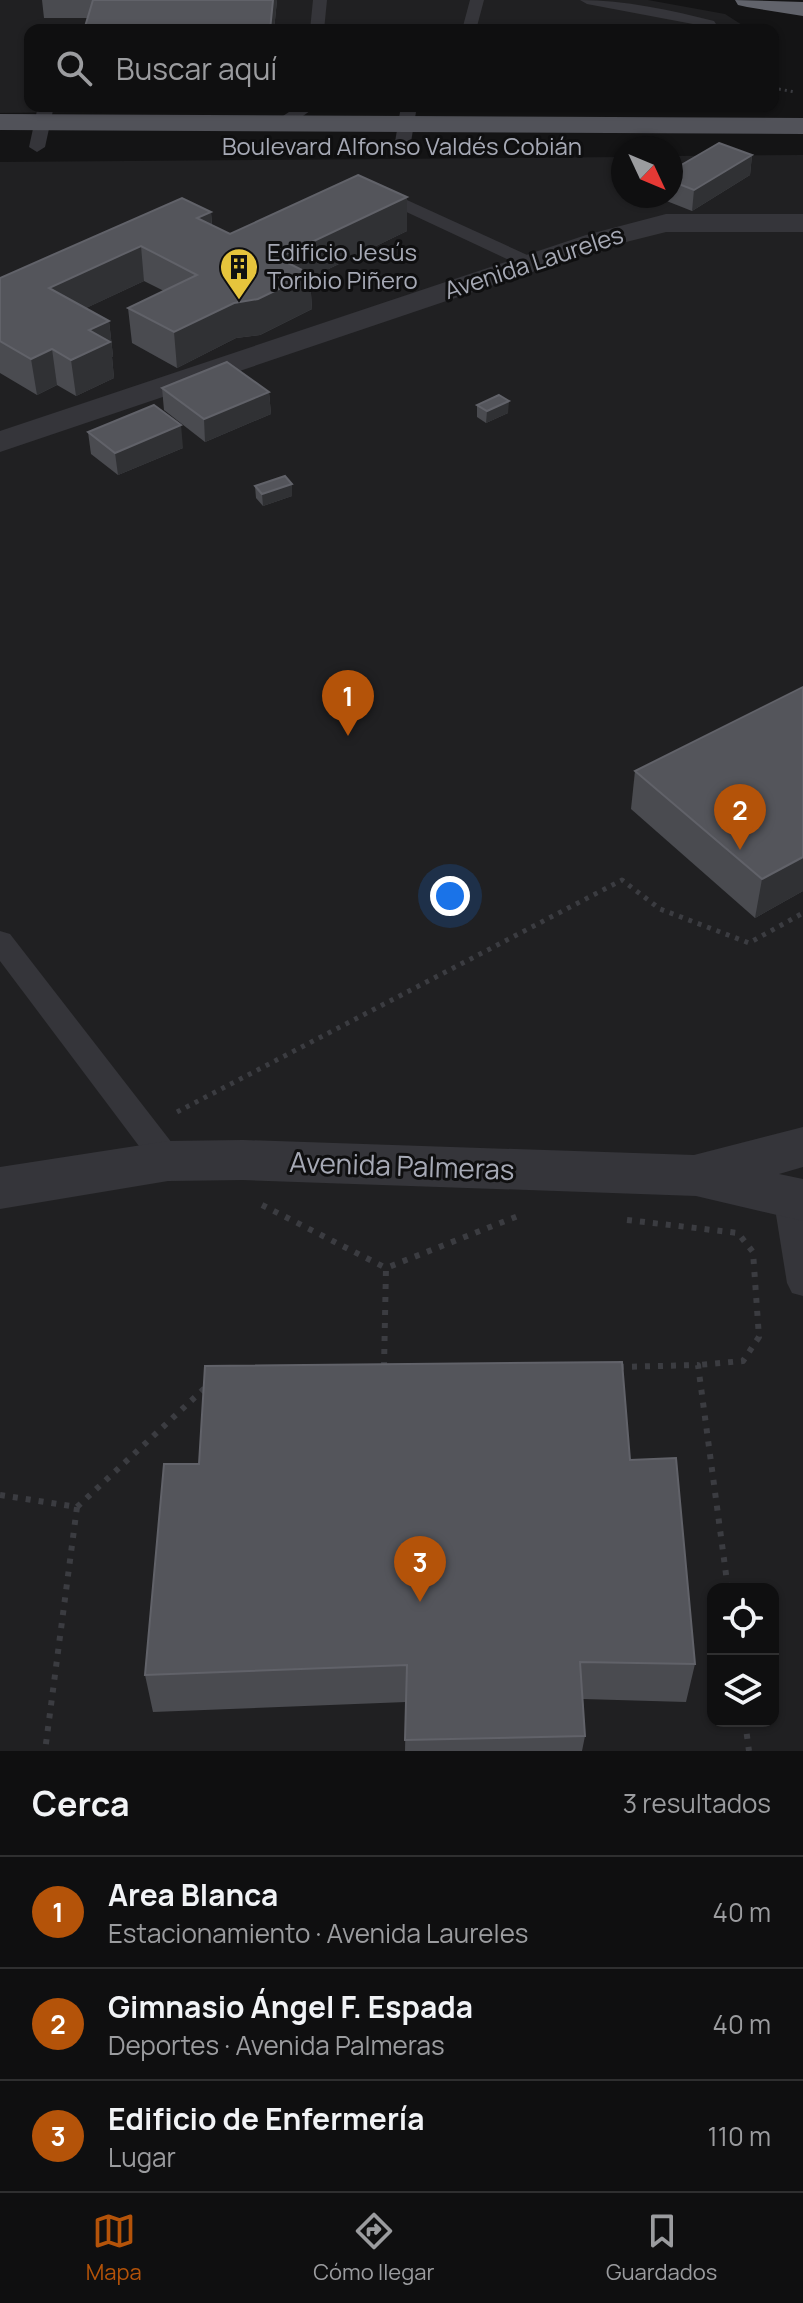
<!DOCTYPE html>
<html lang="es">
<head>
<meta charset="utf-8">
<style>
	:root { --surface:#0f0f10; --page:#1d1d1e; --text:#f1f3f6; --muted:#9b9c9f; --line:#2f2f30; --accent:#b45309 }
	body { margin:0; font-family:Manrope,sans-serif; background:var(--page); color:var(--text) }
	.controls { position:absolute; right:24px; bottom:24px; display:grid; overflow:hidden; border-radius:16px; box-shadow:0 2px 6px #0004 }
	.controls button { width:72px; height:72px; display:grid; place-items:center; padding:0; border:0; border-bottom:2px solid var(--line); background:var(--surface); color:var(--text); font:40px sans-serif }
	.compass { position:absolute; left:611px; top:136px; width:72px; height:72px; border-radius:50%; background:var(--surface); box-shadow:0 2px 6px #0004; rotate:134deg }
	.you { position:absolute; left:450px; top:896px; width:28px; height:28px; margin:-20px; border:6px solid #fff; border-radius:50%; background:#1a73e8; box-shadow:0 0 0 12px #1a73e833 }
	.badge { display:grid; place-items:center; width:52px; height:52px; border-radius:50%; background:var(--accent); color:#fff; font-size:26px; font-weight:700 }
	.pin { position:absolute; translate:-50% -66px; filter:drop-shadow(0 2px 4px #0008) }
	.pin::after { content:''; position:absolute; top:42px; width:28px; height:24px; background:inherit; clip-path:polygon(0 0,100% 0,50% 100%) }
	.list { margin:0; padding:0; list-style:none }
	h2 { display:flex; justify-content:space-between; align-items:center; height:104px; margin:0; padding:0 32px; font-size:34px }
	h2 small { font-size:26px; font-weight:400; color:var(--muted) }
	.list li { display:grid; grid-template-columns:52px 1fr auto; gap:24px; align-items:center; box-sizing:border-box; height:112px; padding:0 32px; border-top:2px solid var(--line) }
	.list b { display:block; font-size:30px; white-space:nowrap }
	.list p { margin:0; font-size:26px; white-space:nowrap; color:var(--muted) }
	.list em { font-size:26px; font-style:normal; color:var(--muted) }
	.icon { flex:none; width:44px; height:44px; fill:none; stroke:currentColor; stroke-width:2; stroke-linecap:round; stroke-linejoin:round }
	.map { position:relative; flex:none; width:803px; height:1751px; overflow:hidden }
	.search { position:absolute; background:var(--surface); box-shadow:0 2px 6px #0004; left:24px; right:24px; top:24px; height:88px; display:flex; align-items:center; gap:20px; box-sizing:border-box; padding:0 28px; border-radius:16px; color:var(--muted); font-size:30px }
	.sheet { height:440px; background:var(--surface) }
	nav { display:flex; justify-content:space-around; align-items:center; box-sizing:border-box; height:112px; border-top:2px solid var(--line); background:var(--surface); font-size:22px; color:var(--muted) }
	nav a { display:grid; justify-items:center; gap:4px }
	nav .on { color:var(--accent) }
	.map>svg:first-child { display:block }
</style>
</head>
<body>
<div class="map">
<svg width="803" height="1751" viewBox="0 0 803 1751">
	<rect width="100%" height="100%" fill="#141415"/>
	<g fill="#202022" fill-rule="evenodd">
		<polygon points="0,0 648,0 725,14 750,30 30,30 30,106 721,106 0,113"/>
		<path d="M803 155V1751H0V162L623 157V196H671V156ZM713 1589H773V1721H713Z"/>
	</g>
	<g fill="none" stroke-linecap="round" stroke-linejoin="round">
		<polyline stroke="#3b3c41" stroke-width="3" stroke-dasharray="2 4" stroke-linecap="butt" points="773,88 795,92"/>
		<polyline stroke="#3b3c41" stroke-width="5" stroke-dasharray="4 6" stroke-linecap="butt" points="177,1112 622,880 660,909 749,943 803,913"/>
		<g stroke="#3b3c41" stroke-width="6" stroke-dasharray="5 8" stroke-linecap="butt">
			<polyline points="262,1205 386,1268"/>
			<polyline points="627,1220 738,1233 753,1252 759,1337 743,1361 698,1365"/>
			<polyline points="384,1367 386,1268 523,1214"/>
			<polyline points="619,1367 698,1365 728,1589"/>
			<polyline points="0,1495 77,1507 45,1751"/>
			<polyline points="77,1507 208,1385"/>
			<polyline points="745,1721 749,1751"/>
		</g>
		<g fill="#35353a" fill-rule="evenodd">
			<polygon points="313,0 327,0 324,30 310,30"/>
			<polygon points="470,0 484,0 476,30 462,30"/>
			<path d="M580 0C625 0 670 10 714 21L720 30H706L693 24 587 4Z"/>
			<polygon points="38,106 54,106 45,147 37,152 29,147"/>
			<polygon points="298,106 317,106 286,128 274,128 274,122"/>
			<polygon points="401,106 417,106 410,148 402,153 394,148"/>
			<polygon points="374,185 536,259 539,263 536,267 524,267 368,194 366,190"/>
			<polygon points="0,931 10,934 179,1152 183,1161 179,1170 168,1173 157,1170 0,961"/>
			<polygon points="788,1184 799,1187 803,1196 803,1296 792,1293 787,1283 773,1196 777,1187"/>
		</g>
		<g fill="#35353a" fill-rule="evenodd">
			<polygon points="666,214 803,214 803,232 666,232 606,247 0,452 0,431 586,235"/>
			<polygon points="803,1127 803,1167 779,1174 803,1179 803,1221 696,1196 243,1180 168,1181 0,1209 0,1167 168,1141 243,1140 694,1155"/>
		</g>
		<polygon fill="#515259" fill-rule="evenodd" points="0,114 803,118 803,134 0,130"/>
		<polygon fill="#61636b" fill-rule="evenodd" points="735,0 803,2 803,16 747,7 738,5"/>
	</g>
	<g fill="#4a4b50">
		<polygon points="42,0 277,0 274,30 88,18 44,18"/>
		<polygon points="752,155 750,175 692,211 659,198 659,196 671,196 671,171"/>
		<polygon points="407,197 407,231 310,278 312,309 260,335 236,338 177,368 132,343 128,308 164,291 144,281 86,308 109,321 113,356 112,357 114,378 76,396 57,385 37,395 0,373 0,278 211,212 212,225 230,234"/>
		<polygon points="162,388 269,392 271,414 205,442 164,410"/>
		<polygon points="477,405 508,413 486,423 477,417"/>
		<polygon points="88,432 183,448 118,475 91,454"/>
		<polygon points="292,484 292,496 263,506 256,498 255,486"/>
		<polygon points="803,687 803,891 755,918 631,809 635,771"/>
		<polygon points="630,1460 695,1664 686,1702 583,1699 585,1736 582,1751 405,1751 406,1702 153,1712 145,1675"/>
	</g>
	<g fill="#303134">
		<polygon points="273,0 277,0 274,30 270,30"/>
		<polygon points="752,155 750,175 692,211 694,190"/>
		<polygon points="407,197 407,231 310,278 312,309 260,335 236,338 177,368 174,332 278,258"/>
		<polygon points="211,212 213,246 197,218"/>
		<polygon points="141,246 144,281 54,323 49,288"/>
		<polygon points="109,321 113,356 112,357 114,378 76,396 71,360 89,330"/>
		<polygon points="52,349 57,385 37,395 31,359"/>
		<polygon points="269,392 271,414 205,442 204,419"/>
		<polygon points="509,401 508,413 486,423 487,411"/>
		<polygon points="181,425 183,448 118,475 115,453"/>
		<polygon points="292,484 292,496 263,506 262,494"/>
		<polygon points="803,857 803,891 755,918 762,879"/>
	</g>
	<g fill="#54555b" stroke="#616269" stroke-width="2">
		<polygon points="93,0 273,0 270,30 84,30"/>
		<polygon points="719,143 752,155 694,190 671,181 671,171"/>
		<polygon points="358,175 407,197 278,258 310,274 258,299 234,303 174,332 128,308 197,275 141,246 49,288 109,321 89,330 110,342 71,360 52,349 31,359 0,341 0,278 182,198 211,212 197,218 230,234"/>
		<polygon points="227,362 269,392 204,419 162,388"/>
		<polygon points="499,395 509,401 487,411 477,405"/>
		<polygon points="154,405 181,425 115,453 88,432"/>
		<polygon points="285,476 292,484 262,494 255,486"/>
		<polygon points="803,687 803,857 762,879 635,771"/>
		<polygon points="622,1362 630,1460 676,1458 695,1664 580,1662 585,1736 405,1740 407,1665 145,1675 164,1464 199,1464 205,1366"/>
	</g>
	<defs>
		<symbol id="building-pin" viewBox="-11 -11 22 30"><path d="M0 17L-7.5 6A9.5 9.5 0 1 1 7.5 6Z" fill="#e6c43c" stroke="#0f0f10"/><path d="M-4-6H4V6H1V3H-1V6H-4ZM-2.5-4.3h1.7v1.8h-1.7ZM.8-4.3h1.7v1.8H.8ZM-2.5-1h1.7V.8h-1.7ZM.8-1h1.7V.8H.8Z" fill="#111"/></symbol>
	</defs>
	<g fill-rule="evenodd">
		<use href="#building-pin" x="217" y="245" width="44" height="60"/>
	</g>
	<g text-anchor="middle" stroke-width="6" stroke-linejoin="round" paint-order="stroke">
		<g font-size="24" fill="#a6a9b5" stroke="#0f0f10">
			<text x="402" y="155">Boulevard Alfonso Valdés Cobián</text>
			<text transform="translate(534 263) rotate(-18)" y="8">Avenida Laureles</text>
		</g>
		<g font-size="24" fill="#a6a9b5" stroke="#0f0f10" text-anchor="start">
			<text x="267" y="261">Edificio Jesús<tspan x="267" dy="28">Toribio Piñero</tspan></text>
		</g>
		<g font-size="28" fill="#a6a9b5" stroke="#0f0f10">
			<text transform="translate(402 1166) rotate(2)" y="10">Avenida Palmeras</text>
		</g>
	</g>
</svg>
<div class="controls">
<button><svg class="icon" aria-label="locate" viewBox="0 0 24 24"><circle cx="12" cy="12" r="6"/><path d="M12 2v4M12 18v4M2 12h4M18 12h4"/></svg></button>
<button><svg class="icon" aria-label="layers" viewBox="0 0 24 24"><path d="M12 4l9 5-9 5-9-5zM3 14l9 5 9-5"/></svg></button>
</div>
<svg class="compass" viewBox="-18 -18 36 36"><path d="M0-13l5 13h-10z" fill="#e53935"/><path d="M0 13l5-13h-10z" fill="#9b9c9f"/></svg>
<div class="you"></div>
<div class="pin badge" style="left:348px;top:736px">1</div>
<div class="pin badge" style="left:740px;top:850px">2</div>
<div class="pin badge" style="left:420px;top:1602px">3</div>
<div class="search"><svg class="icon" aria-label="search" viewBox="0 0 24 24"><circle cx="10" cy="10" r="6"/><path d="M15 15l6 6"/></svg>Buscar aquí</div>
</div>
<section class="sheet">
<h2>Cerca<small>3 resultados</small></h2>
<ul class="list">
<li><span class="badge">1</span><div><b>Area Blanca</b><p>Estacionamiento · Avenida Laureles</p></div><em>40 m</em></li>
<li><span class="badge">2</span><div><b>Gimnasio Ángel F. Espada</b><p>Deportes · Avenida Palmeras</p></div><em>40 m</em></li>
<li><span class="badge">3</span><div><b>Edificio de Enfermería</b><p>Lugar</p></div><em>110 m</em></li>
</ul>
</section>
<nav>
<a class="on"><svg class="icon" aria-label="map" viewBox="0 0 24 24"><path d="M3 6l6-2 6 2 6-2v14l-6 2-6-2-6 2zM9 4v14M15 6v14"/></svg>Mapa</a>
<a><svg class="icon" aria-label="directions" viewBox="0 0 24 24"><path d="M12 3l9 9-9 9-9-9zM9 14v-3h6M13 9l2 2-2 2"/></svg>Cómo llegar</a>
<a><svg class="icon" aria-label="saved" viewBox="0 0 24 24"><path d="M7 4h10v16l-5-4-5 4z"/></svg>Guardados</a>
</nav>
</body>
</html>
